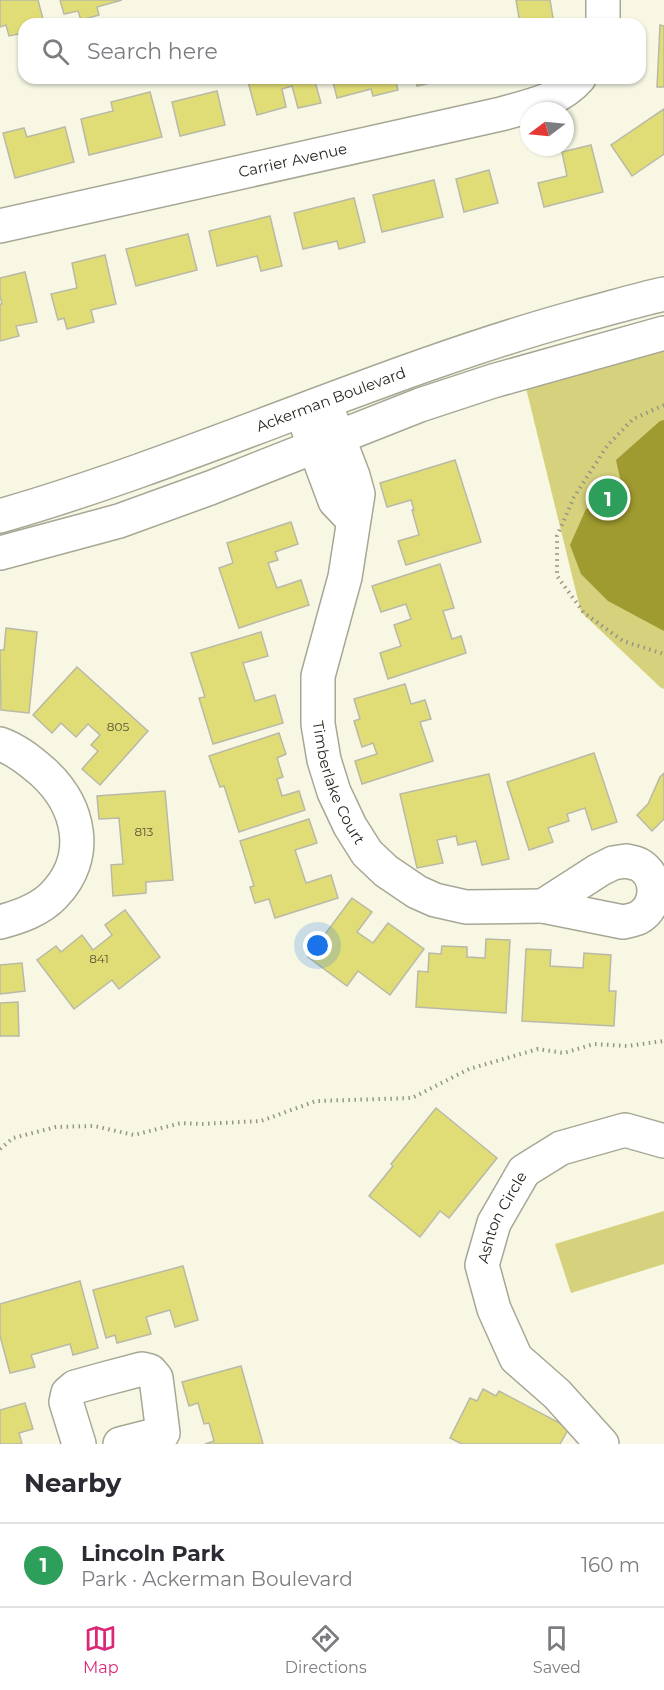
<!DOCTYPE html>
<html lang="en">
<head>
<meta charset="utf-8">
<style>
	:root { --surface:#fff; --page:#f2f2f3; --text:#2b2b33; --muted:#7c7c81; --line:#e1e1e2; --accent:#db2777 }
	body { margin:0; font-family:Montserrat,sans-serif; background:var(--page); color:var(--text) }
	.compass { position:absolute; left:520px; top:102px; width:54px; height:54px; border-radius:50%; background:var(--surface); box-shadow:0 2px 4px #0004; rotate:254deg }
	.you { position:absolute; left:318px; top:946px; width:21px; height:21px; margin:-15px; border:4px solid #fff; border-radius:50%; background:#1a73e8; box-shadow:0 0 0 9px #1a73e833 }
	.badge { display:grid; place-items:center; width:39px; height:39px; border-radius:50%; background:var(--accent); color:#fff; font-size:20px; font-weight:700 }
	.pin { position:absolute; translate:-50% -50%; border:3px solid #fff; box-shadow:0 2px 6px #0006 }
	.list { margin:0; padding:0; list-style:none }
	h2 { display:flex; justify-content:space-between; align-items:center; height:78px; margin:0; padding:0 24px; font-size:26px }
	h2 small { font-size:20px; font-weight:400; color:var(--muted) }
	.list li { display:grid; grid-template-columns:39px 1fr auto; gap:18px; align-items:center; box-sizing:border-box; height:84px; padding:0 24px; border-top:2px solid var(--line) }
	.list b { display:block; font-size:22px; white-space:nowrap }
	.list p { margin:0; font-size:20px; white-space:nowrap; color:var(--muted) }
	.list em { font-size:20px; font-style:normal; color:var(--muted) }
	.icon { flex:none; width:33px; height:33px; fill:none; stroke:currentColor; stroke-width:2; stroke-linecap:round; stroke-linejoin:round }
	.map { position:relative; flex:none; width:664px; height:1444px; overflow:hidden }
	.search { position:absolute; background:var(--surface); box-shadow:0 2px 4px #0004; left:18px; right:18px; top:18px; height:66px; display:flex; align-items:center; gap:15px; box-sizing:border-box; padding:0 21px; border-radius:18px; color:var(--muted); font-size:22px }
	.sheet { height:162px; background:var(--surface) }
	nav { display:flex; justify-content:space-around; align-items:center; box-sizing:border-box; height:84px; border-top:2px solid var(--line); background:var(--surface); font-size:16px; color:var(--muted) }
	nav a { display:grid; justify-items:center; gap:3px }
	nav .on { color:var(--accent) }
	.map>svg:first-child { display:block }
</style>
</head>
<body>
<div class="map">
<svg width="664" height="1444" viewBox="0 0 664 1444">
	<rect width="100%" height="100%" fill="#f7f7e4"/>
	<g fill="#d5d17d">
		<polygon points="664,345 664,689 660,687 581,612 525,384"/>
		<polygon points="664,1211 664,1264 571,1293 555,1244"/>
	</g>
	<polygon fill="#a09b30" points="664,420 664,631 608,601 581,574 570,545 586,509 611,500 622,487 616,460 660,421"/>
	<g fill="#e1dd76" stroke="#b9b9a7" stroke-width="1.5">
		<polygon points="0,0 38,0 43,19 30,22 30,24 24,24 24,33 9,36 6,25 0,27"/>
		<polygon points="60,0 122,0 97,7 99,15 81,20 78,11 64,14"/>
		<polygon points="516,0 550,0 554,24 520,24"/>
		<polygon points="660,25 664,26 664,87 657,87"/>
		<polygon points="247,78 314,78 321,103 298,108 292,86 282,89 286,107 257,115"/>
		<polygon points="332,78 395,78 398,90 373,96 371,89 337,98"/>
		<polygon points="415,78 452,78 417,86"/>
		<polygon points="217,91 225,125 180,136 172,102"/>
		<polygon points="150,92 162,137 89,155 81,119 113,111 111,102"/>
		<polygon points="664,109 664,154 632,176 611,145"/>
		<polygon points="65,127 74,162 15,178 3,133 24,128 27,137"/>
		<polygon points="591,145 603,192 544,207 538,183 567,176 562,152"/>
		<polygon points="489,170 498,203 464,212 456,179"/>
		<polygon points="434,180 443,217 382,232 373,195"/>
		<polygon points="354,198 365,242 339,249 337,241 303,249 294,213"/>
		<polygon points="270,216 282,266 261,271 257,256 217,266 209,231"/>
		<polygon points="188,234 197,270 136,286 126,249"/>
		<polygon points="105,255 116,304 91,310 94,322 67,329 64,318 58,320 51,294 77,288 72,263"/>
		<polygon points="25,272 37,322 16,326 19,336 0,341 0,304 2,304 0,296 0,278"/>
		<polygon points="455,460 481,542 406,565 398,541 419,535 412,510 414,510 411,500 387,507 380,483"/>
		<polygon points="291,522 298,544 275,552 278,560 268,563 277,588 301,580 309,605 239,628 219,568 233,563 227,543"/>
		<polygon points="440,564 454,608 443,611 452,639 461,636 466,653 388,679 380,653 401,646 394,625 411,619 406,604 381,612 372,586"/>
		<polygon points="6,628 37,632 29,713 1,710 0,650 4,650"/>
		<polygon points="261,632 268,656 243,663 255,701 275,695 283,723 213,744 199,698 205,697 191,653"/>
		<polygon points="77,667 148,731 100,785 82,769 98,751 91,745 100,735 88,724 76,737 61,723 52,733 33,715"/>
		<polygon points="405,684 411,704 425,700 431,719 420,722 433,761 362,784 355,761 377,754 373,743 362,747 354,721 360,719 354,699"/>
		<polygon points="279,733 286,754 277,758 283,777 277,779 282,796 299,791 305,810 239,832 224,786 220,787 209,756"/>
		<polygon points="594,753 617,822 592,830 585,808 567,814 569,821 548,828 553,842 529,850 507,782"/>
		<polygon points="664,773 664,819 652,831 637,815 648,804 660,777"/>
		<polygon points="489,774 509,859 482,865 476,841 458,845 456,836 437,840 443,863 417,868 400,794"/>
		<polygon points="165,791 173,880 146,882 146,893 113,896 111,865 123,864 119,818 99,819 97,796"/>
		<polygon points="309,819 317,843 295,850 306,883 331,875 338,898 275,918 269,899 255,903 250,887 254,886 240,841"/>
		<polygon points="352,898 372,912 357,932 373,943 388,923 424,949 390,995 358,971 347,986 308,957"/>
		<polygon points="125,910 160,957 119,989 112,980 74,1009 37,960 56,946 61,952 82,935 93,950 112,935 105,925"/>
		<polygon points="486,939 510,940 506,1013 416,1007 418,971 428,972 429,953 441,954 442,946 467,947 467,957 485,958"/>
		<polygon points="526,949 551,950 550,966 583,968 584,953 611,955 609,991 616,991 614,1026 522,1021"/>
		<polygon points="22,963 25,991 0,994 0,965"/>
		<polygon points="18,1002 19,1036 0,1036 0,1003"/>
		<polygon points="436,1108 497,1158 449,1218 440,1211 420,1237 369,1196 393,1166 391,1164"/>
		<polygon points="183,1266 198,1320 175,1327 170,1310 146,1317 151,1334 117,1343 115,1335 106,1338 93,1290"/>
		<polygon points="80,1281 98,1348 73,1355 70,1344 31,1355 35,1367 10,1373 0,1336 0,1304"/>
		<polygon points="241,1366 263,1444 205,1444 214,1441 209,1423 204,1424 198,1403 189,1406 182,1382"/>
		<polygon points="483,1389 496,1396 499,1391 569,1428 560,1444 462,1444 450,1438 470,1398 477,1401"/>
		<polygon points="25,1403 33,1429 19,1433 22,1444 0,1444 0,1410"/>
	</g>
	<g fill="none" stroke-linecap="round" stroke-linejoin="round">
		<defs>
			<g id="minor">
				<polyline points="603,24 603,0"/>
				<path id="s1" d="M0 226 501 114C529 106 559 101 579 78"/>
				<path id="s2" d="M330 416 353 476 358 494 345 577 318 676V724L324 760 334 792 350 826 367 853 386 871 417 892 435 900 466 907 543 906"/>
				<polyline points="307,426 335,501 353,520"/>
				<path id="s3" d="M0 516C197 459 383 370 580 316 608 309 636 300 664 294"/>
				<polyline points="0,553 119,521 210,488 420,405 493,381 664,333"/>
				<path d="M0 744C17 750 30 761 43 772 80 806 91 857 54 895 40 910 19 917 0 922"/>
				<path d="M626 861C631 862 636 863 640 865 660 878 658 907 638 918 633 920 628 921 623 922L543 906 599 870 613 863Z"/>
				<polyline points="79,1444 66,1402 68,1393 75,1387 104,1379 142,1369 150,1371 156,1378 163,1433 120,1444"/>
				<path id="s4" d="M602 1444 557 1394 516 1358 494 1309 482 1265 494 1223 524 1171 561 1148 625 1130 664 1141"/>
			</g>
		</defs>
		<use href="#minor" stroke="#a7a795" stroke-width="36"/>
		<g stroke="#969688" stroke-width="4" stroke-dasharray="1.5 4.5" stroke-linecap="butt">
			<polyline points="664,405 633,419 607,446 574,497 557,536 557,576 584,613 623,641 664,654"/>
			<polyline points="0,1149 13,1138 56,1127 94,1126 134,1135 181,1123 201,1124 261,1121 316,1101 412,1098 469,1069 538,1049 564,1053 594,1044 627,1046 664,1041"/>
		</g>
		<use href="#minor" stroke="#fff" stroke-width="33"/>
	</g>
	<g text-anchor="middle" stroke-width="4.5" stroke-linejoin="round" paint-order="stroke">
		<g font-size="12" fill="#565536">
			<text x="118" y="731">805</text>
			<text x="144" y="836">813</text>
			<text x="99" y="963">841</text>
		</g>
		<g font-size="15" fill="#282821" stroke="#fff">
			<text dy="5" stroke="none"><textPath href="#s1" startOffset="300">Carrier Avenue</textPath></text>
			<text dy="5" stroke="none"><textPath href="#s3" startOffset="351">Ackerman Boulevard</textPath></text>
			<text dy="5" stroke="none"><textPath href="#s2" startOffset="380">Timberlake Court</textPath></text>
			<text dy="5" stroke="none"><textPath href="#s4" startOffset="273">Ashton Circle</textPath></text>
		</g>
	</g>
</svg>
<svg class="compass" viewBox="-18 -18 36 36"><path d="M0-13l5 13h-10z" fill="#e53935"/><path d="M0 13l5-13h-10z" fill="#7c7c81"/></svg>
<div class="you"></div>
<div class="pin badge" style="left:608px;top:498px;background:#2e9e5b">1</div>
<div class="search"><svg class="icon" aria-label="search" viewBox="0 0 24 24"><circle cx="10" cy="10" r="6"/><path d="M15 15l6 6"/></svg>Search here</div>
</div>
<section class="sheet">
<h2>Nearby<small></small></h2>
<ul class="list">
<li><span class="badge" style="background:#2e9e5b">1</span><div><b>Lincoln Park</b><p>Park · Ackerman Boulevard</p></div><em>160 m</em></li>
</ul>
</section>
<nav>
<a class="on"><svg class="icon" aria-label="map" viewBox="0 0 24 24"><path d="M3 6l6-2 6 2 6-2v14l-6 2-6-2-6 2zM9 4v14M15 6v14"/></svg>Map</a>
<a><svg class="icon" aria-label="directions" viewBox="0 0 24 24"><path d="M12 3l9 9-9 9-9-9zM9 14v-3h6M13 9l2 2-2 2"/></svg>Directions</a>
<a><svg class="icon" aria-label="saved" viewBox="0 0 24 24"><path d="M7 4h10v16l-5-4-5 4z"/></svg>Saved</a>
</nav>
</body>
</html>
